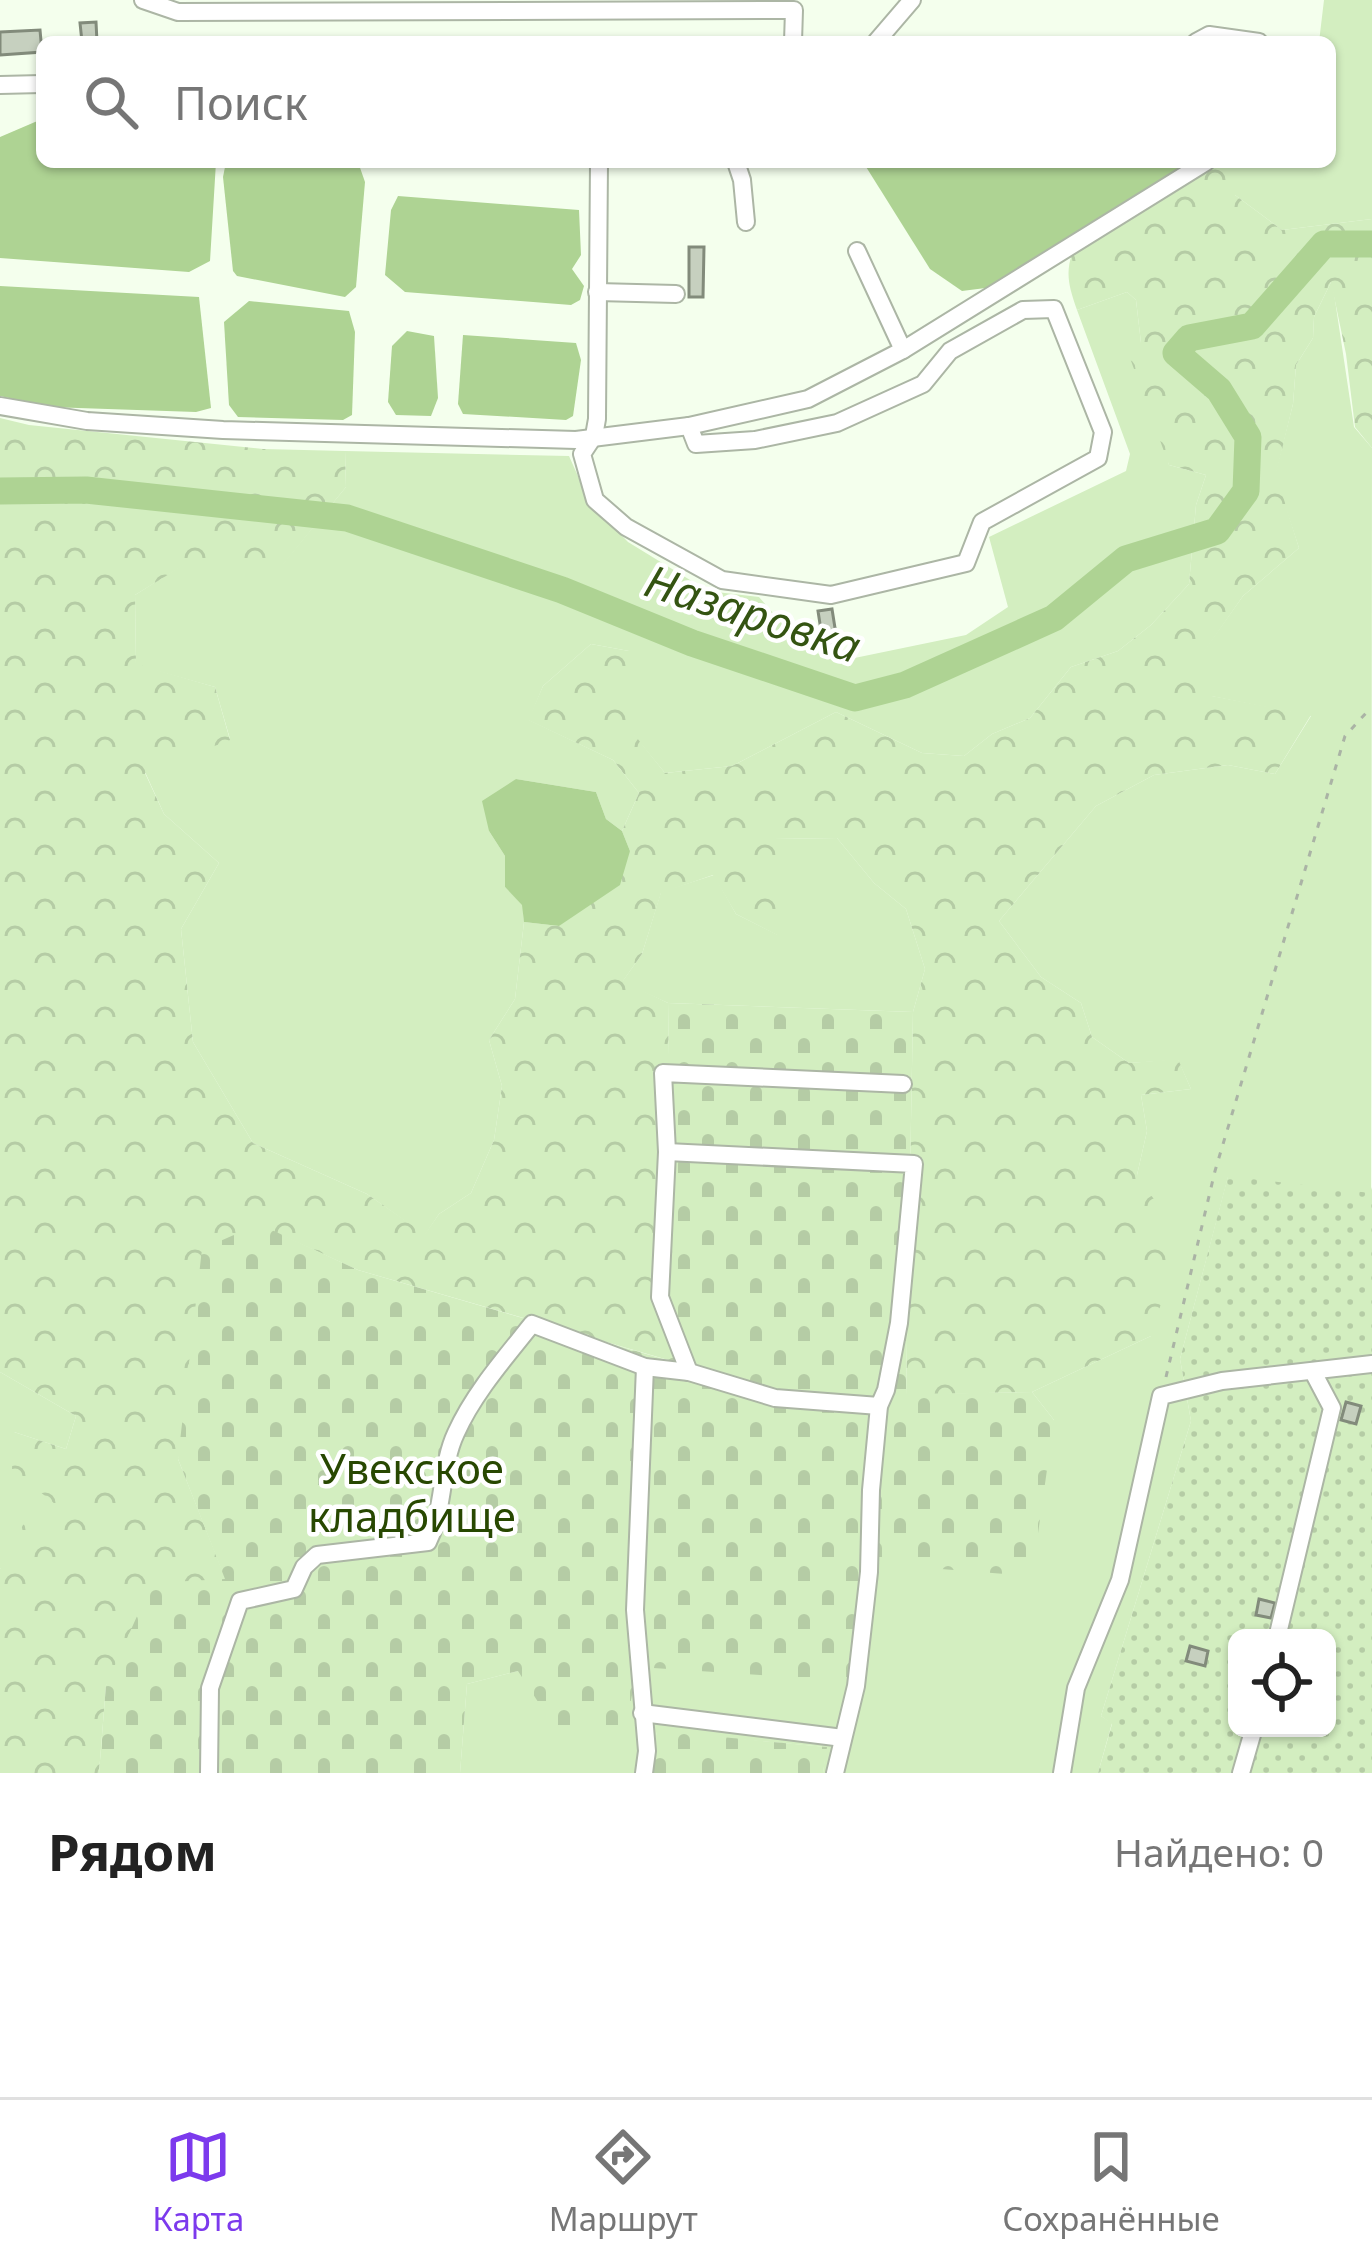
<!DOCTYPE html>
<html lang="ru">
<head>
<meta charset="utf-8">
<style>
	:root { --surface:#fff; --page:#f6f6f6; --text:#222; --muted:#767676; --line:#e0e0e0; --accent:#7c3aed }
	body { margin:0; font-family:"Noto Sans",sans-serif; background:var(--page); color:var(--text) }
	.controls { position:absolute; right:36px; bottom:36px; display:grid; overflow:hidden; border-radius:18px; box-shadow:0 3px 9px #0004 }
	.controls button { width:108px; height:108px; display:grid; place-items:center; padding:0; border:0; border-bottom:3px solid var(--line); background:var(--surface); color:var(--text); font:60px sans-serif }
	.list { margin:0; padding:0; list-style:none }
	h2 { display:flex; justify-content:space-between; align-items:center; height:156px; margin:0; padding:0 48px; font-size:51px }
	h2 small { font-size:39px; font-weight:400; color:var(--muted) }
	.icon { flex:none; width:66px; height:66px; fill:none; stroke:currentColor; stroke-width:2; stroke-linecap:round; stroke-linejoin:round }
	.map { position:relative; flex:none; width:1372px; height:1773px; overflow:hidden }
	.search { position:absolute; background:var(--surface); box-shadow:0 3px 9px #0004; left:36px; right:36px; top:36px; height:132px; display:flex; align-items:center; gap:30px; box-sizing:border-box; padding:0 42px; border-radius:18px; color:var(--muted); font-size:45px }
	.sheet { height:324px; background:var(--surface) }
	nav { display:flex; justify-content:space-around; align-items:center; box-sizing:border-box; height:168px; border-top:3px solid var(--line); background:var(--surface); font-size:33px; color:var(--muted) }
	nav a { display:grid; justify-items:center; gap:6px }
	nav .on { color:var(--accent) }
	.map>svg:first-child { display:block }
</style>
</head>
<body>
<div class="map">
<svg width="1372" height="1773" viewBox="0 0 1372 1773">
	<defs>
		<pattern id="forest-crowns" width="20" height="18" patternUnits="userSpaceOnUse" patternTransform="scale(3)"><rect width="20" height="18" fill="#d3eec0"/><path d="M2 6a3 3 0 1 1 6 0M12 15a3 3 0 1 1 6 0" fill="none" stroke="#b5cca5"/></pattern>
		<pattern id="cemetery-stones" width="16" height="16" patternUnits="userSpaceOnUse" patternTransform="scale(3)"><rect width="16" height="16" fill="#d3eec0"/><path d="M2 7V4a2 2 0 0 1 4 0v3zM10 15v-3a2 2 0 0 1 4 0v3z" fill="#b5cca5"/></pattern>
		<pattern id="garden-dots" width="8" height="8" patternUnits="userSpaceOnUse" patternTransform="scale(3)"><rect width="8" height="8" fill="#d3eec0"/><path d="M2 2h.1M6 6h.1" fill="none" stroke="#b5cca5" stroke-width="1.8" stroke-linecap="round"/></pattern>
	</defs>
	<rect width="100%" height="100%" fill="#f4ffed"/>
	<g fill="#d3eec0">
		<polygon points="1324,0 1372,0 1372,219 1282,230 1235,195 1235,162 1330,162 1330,42 1319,42"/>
		<polygon points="1332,280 1354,427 1372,448 1371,1194 1228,1177 1180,1359 1191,1421 1101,1716 1112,1723 1098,1773 823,1773 826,1747 657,1732 648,1773 460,1773 467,1684 518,1671 638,1667 876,1564 1054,1420 1032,1392 1151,1336 1137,1175 1147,1131 1141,1095 1191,1089 1178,1060 1129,1063 1092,1037 1081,1003 1041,977 999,921 1096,806 1154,775 1228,765 1275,774 1311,716 1211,696 1196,662 1243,596 1299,548 1275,475 1293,404 1296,365 1313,338 1314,317"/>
		<polygon points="1127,292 1136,300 1141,343 1169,465 1206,475 1196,505 1189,584 1151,625 1118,651 1071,667 1030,718 992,734 964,756 922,753 836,712 732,766 665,773 628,728 629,651 591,644 543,686 529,720 613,760 639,793 622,831 606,819 596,792 516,779 489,831 505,856 505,887 523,905 524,922 515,999 489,1040 502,1086 494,1140 471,1193 439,1214 425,1235 367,1194 253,1143 193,1042 181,929 219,863 164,814 145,772 230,739 215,687 136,665 135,595 192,559 282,565 346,487 345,451 569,456 590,503 628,542 708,591 759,597 805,649 840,661 966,635 1008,607 989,537 1126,471 1130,454 1077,310"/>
		<polygon points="837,838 874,883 906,909 925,969 913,1012 668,1003 622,982 642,954 661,892 714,875 736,914 778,935 774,839"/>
		<polygon points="0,1372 76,1416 66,1449 14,1432 56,1504 0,1569"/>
	</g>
	<path fill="url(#forest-crowns)" d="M1224 162H1235V195L1282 230 1372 219V448L1355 427 1346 354 1331 282 1314 317 1313 338 1296 365 1293 404 1276 474 1299 548 1243 596 1197 662 1212 696 1311 715 1275 774 1228 765 1154 775 1096 806 999 921 1041 977 1081 1003 1092 1037 1129 1063 1178 1059 1191 1089 1141 1095 1147 1131 1137 1175 1167 1218 1168 1281 1151 1336 1032 1392 906 1395 913 1012 925 969 906 909 874 883 837 838 775 839 779 936 736 914 713 875 661 893 642 954 623 981 668 1003 675 1362 358 1270 259 1225 178 1459 226 1580 106 1685 99 1773H0V1569L23 1525 55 1504 12 1469 14 1432 66 1449 76 1416 0 1372V418L29 425 263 449 345 451 346 487 282 566 192 560 135 595 136 664 215 687 230 740 145 773 164 814 219 863 181 929 193 1042 253 1143 367 1194 425 1234 439 1214 471 1193 494 1140 502 1086 489 1040 515 999 524 922 559 926 630 851 622 831 639 793 613 760 528 720 543 686 591 644 629 651V728L665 773 732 766 836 712 922 753 964 756 992 734 1030 718 1071 667 1118 651 1151 625 1189 584 1196 505 1206 475 1169 465 1130 358 1141 343 1136 300 1127 292 1077 310C1068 284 1064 270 1076 244Z"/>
	<g fill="url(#cemetery-stones)">
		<polygon points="668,1003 913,1012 906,1394 1032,1392 1054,1420 1032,1576 877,1564 855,1681 638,1667 625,1728 555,1728 518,1671 467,1684 460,1773 99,1773 106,1685 152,1583 225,1579 178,1459 202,1249 259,1224 358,1270 674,1362"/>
		<polygon points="657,1731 827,1747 823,1773 648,1773"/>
	</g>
	<path fill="url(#garden-dots)" fill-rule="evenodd" d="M1228 1176 1370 1193 1372 1187V1773H1098L1112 1724 1101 1716 1191 1421 1180 1359ZM1237 1638H1327V1728H1237Z"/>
	<g fill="#aed393">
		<polygon points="42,119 42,162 216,162 210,261 189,272 0,258 0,137"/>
		<polygon points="226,162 358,162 365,182 356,287 345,297 237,276 233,271 223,177"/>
		<polygon points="863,162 1199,162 1001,286 962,291 930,269"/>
		<polygon points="398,196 579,210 581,255 572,269 584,286 580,300 571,305 405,292 385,275 391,210"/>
		<polygon points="0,286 199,297 211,408 196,412 49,407 0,396"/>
		<polygon points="249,301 349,311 355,332 352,415 343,420 238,417 229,405 224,322"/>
		<polygon points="407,331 434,336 438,398 431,416 396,415 388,402 392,346"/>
		<polygon points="463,335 576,343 581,360 573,416 566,420 463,414 458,404"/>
		<polygon points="516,779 596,792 606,819 622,831 630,851 620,885 559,926 524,922 522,905 505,887 505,856 489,831 482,801"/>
	</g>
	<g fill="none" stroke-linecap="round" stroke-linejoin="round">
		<polyline stroke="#aed393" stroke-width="27" points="0,491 86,490 347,518 562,590 692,643 855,698 905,685 1054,618 1126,559 1217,531 1246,491 1248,437 1219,390 1176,353 1189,338 1252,326 1324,244 1372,244"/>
	</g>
	<g fill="#c6d0bf" stroke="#828b7b" stroke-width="3">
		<polygon points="96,22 97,42 82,42 80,23"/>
		<polygon points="40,30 42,52 0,55 0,32"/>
		<polygon points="689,247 704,247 703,297 689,297"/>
		<polygon points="832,609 838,647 824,650 818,611"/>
		<polygon points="1346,1402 1361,1406 1356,1424 1341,1420"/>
		<polygon points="1259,1599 1275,1603 1271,1618 1256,1615"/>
		<polygon points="1190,1646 1208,1651 1205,1666 1186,1661"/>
	</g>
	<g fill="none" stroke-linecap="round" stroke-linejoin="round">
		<defs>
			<g id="minor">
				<polyline points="143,0 178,12 794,10 793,42"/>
				<polyline points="876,42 912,0"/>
				<polyline points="1196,42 1209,35 1259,42"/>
				<polyline points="0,85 42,84"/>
				<polyline points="599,162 597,419 594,436 582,454 595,500 626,527 722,580 831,595 966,563 982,522 1098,458 1103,432 1054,309 1023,310 950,351 923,384 837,423 755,440 696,444 689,426"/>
				<polyline points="736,162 742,180 746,222"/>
				<polyline points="857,251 903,350"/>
				<polyline points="597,292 676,294"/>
				<polyline points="0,406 87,421 223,430 576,440 689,426 808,399 903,350 1206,162"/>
				<polyline points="667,1152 914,1164 899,1323 886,1390 879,1406 871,1490 869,1572 856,1686 835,1773"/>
				<polyline points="689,1372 660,1297 667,1152 663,1073 903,1084"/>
				<polyline points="1277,1638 1332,1408 1313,1372"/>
				<polyline points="642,1713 843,1738"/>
				<path d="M209 1773 210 1688 240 1601 294 1589 304 1567 317 1555 428 1542C445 1508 440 1467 456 1433 474 1393 505 1358 532 1324L645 1367 689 1372 775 1398 879 1406"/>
				<polyline points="644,1773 647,1751 635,1610 645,1367"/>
				<polyline points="1062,1773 1076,1688 1120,1580 1161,1396 1222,1381 1372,1364"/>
				<polyline points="1241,1773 1254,1728"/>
			</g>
		</defs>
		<use href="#minor" stroke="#acb6a5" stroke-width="20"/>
		<polyline stroke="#aab3a5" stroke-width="3" stroke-dasharray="6 9" stroke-linecap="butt" points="1166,1377 1215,1171 1345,736 1366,713 1372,714"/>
		<use href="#minor" stroke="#fff" stroke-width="16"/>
	</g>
	<g text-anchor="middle" stroke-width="9" stroke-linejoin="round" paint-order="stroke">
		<g font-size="42" fill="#284801" stroke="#fff">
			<text x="412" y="1484">Увекское<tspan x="412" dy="48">кладбище</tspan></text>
		</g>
		<g font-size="45" font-style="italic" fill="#345412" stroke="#fff">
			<text transform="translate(753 614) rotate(18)" y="16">Назаровка</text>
		</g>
	</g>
</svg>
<div class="controls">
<button><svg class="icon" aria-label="locate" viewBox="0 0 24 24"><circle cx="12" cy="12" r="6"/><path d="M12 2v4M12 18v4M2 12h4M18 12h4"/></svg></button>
</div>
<div class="search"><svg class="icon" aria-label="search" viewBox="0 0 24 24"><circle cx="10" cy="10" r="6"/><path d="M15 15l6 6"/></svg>Поиск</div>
</div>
<section class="sheet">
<h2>Рядом<small>Найдено: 0</small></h2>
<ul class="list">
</ul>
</section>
<nav>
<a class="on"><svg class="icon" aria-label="map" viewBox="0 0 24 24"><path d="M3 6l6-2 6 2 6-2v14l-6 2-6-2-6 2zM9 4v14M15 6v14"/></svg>Карта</a>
<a><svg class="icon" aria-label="directions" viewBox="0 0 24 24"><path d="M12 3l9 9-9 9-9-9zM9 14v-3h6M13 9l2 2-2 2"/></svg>Маршрут</a>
<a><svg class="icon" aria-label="saved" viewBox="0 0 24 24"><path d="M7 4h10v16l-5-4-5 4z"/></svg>Сохранённые</a>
</nav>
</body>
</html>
